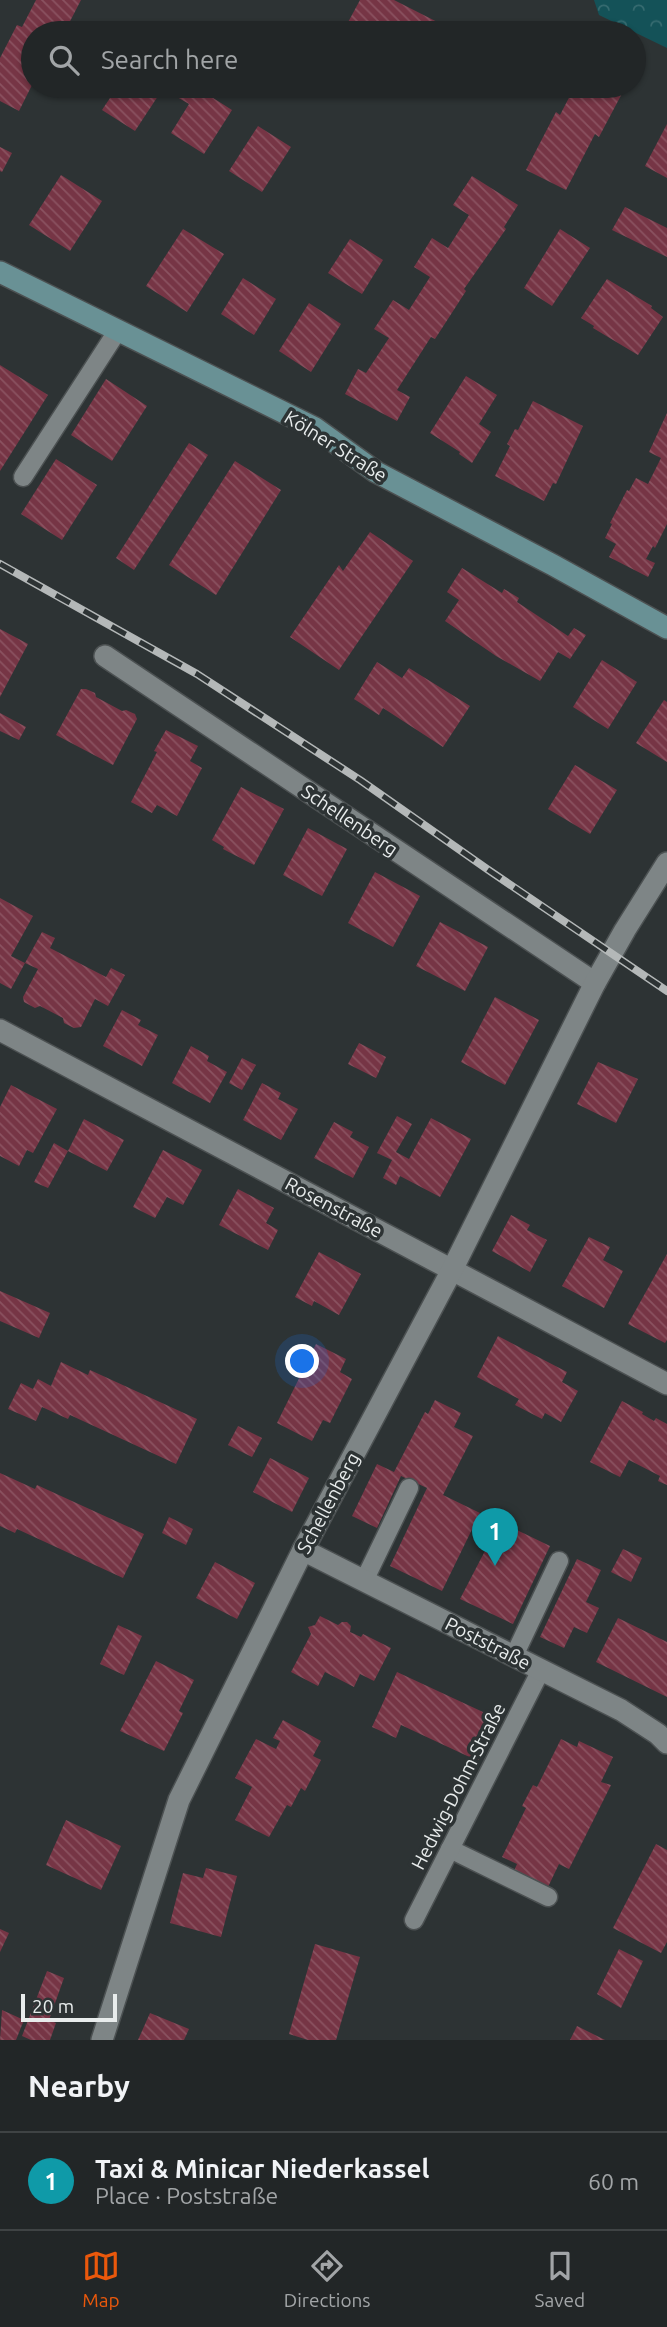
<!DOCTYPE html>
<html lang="en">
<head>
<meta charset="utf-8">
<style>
	:root { --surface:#222627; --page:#2e3233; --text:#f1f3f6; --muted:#a2a5a7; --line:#3f4344; --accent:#ea580c }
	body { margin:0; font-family:Ubuntu,sans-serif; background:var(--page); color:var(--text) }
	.scale { position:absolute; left:21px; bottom:18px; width:96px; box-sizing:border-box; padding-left:7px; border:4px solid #e8ecec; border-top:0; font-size:19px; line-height:24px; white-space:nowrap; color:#e8ecec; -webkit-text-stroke:5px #2d3334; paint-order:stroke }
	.you { position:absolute; left:303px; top:1362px; width:24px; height:24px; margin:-18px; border:5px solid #fff; border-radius:50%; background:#1a73e8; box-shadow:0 0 0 10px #1a73e833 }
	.badge { display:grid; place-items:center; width:46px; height:46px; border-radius:50%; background:var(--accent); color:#fff; font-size:23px; font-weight:700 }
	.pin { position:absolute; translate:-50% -58px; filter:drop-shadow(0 2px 4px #0008) }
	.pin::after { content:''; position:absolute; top:37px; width:24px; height:21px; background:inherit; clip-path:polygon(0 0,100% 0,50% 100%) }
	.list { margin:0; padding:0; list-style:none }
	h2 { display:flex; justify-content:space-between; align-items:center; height:91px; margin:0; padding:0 28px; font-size:30px }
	h2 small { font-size:23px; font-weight:400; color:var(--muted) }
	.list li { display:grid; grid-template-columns:46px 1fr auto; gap:21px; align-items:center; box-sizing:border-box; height:98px; padding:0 28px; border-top:2px solid var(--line) }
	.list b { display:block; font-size:26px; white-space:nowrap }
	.list p { margin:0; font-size:23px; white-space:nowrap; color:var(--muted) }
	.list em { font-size:23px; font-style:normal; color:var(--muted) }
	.icon { flex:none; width:38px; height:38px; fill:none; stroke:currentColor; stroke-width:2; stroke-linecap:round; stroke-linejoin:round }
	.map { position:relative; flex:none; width:667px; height:2040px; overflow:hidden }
	.search { position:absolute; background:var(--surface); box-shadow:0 2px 5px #0004; left:21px; right:21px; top:21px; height:77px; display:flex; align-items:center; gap:18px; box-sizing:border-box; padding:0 24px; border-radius:38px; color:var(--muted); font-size:26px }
	.sheet { height:189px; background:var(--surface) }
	nav { display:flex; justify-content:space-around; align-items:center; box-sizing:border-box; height:98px; border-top:2px solid var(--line); background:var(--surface); font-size:19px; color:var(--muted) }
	nav a { display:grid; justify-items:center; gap:4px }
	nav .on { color:var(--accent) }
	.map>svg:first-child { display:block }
</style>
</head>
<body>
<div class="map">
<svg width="667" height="2040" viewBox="0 0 667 2040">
	<defs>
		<pattern id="park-crowns" width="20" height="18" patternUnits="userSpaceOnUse" patternTransform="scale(1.75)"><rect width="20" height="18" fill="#145258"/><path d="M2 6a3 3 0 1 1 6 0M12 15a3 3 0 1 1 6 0" fill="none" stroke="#366b70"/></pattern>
		<pattern id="building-back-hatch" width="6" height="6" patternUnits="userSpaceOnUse" patternTransform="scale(1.75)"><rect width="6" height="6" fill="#763545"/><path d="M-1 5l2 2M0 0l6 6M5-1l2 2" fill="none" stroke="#8a5260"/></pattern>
	</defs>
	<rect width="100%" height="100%" fill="#2d3334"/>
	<polygon fill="url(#park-crowns)" points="594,0 667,0 667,48 599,15"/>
	<g fill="url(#building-back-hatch)">
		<polygon points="36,0 81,0 64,33 33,33 33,83 19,111 0,101 0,58 17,25 22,27"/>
		<polygon points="360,0 394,0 459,33 360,33 346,26"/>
		<polygon points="118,86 164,87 135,131 102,110"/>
		<polygon points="184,86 201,86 199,89 232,110 204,154 171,133 189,104 177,97"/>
		<polygon points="462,86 493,86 487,98"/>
		<polygon points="575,86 626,86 599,137 595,134 566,190 526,170 556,112 560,115"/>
		<polygon points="667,124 667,178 645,166"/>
		<polygon points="258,126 291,147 262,192 229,171"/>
		<polygon points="0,147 12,153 2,172 0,171"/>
		<polygon points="61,175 102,201 70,251 29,225"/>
		<polygon points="472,176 518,205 504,227 506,229 464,289 466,291 435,339 431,337 397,390 410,397 397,421 345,394 358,369 366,373 389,338 374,329 393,300 409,310 430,277 414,267 432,238 448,248 469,215 453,205"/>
		<polygon points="625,207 667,228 667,257 612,230"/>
		<polygon points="183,229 224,254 187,312 146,286"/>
		<polygon points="560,229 590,248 552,306 524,288"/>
		<polygon points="350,239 383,260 362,294 328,273"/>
		<polygon points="243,278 276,299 254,335 221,314"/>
		<polygon points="607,279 652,306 651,308 663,317 638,355 593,328 594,326 581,318"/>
		<polygon points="309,303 341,324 311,372 279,351"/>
		<polygon points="0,365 48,395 0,471"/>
		<polygon points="466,376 497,395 479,424 491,432 472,463 459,454 460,452 430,433"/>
		<polygon points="106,379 147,406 112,461 71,435"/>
		<polygon points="533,401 583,426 556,484 553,483 544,501 495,476 510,446 507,444 515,429 518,430"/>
		<polygon points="667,413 667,524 655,548 653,546 646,559 655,563 648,577 609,557 616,544 605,538 612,524 610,523 627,490 629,491 636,478 648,484 661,458 649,452"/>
		<polygon points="189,443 208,455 134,570 116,558"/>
		<polygon points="56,459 97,485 62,540 21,514"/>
		<polygon points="235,461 281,490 216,595 169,565"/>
		<polygon points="370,532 413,561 339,670 290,637 339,565 343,571"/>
		<polygon points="462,568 502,593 504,589 519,598 517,602 568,636 574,628 586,635 570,659 558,652 540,681 496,656 445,621 459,600 447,592"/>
		<polygon points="0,629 28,644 0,697"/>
		<polygon points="602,660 637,682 608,729 573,707"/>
		<polygon points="377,662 402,678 409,668 470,706 443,747 383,708 379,715 354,699"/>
		<polygon points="81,689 86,689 95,693 96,697 122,711 126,710 135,714 137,719 113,765 56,735"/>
		<polygon points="664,700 667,702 667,762 636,743"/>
		<polygon points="0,713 26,727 19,740 0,731"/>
		<polygon points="166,730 198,746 190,761 202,768 177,816 157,805 152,813 131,802 157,752 154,751"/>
		<polygon points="575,765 617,790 590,834 548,809"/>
		<polygon points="241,787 284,809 254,865 223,849 224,847 212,840"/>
		<polygon points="308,828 347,849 322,896 283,875"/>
		<polygon points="375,872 420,896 393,947 348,923"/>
		<polygon points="0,898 33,916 11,956 25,963 11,989 0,983"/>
		<polygon points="440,922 488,947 465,991 416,966"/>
		<polygon points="42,932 55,938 50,948 106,977 111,968 125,975 108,1006 95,999 81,1027 74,1028 64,1023 63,1018 40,1006 35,1008 24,1002 23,997 38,969 25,963"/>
		<polygon points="495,997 539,1020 505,1085 461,1062"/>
		<polygon points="122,1010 141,1020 138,1025 158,1035 142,1066 103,1046"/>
		<polygon points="359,1043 386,1057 376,1078 348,1064"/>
		<polygon points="191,1046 209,1056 207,1061 227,1072 210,1103 172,1083"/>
		<polygon points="242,1058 256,1065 242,1090 229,1083"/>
		<polygon points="598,1062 638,1079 616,1123 577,1104"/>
		<polygon points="262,1083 281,1093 278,1099 298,1109 281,1140 243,1120"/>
		<polygon points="11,1085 57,1109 33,1153 27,1150 19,1166 0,1156 0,1107"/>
		<polygon points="397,1116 412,1124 396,1152 409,1159 431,1118 471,1139 440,1197 400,1176 396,1185 383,1178 392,1160 377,1153"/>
		<polygon points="84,1119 124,1140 107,1171 68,1151 48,1188 34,1182 54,1143 68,1151"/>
		<polygon points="334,1122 353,1132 350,1137 369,1147 353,1178 314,1158"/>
		<polygon points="163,1150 202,1170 183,1205 167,1197 155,1218 133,1207"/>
		<polygon points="238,1189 274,1208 266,1223 278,1230 268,1250 219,1225"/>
		<polygon points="511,1215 530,1225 527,1230 547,1240 530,1272 492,1251"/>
		<polygon points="589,1237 610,1247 603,1260 623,1271 604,1308 562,1286"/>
		<polygon points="319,1252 361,1274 339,1315 314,1301 312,1306 295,1297"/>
		<polygon points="667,1254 667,1340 665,1343 628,1324"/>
		<polygon points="0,1291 50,1313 39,1338 0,1321"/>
		<polygon points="498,1336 567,1372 562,1382 578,1391 561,1422 545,1413 542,1419 515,1405 519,1399 477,1377"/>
		<polygon points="316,1344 346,1359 340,1372 352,1379 330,1423 323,1420 312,1441 277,1423"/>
		<polygon points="61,1362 88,1375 90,1370 197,1419 176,1464 70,1415 68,1419 42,1407 36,1421 8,1409 21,1383 33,1389 38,1379 51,1386"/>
		<polygon points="435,1400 461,1413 454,1427 473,1436 443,1495 480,1513 442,1591 390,1566 427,1488 401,1476 377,1528 352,1516 377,1464 394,1472 425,1412 428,1414"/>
		<polygon points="622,1401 643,1412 642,1414 654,1421 656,1418 667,1424 667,1485 658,1481 660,1476 629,1460 620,1477 590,1462"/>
		<polygon points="238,1426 262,1438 252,1457 228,1445"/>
		<polygon points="270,1458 309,1478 292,1512 253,1492"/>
		<polygon points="0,1473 35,1489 37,1485 144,1534 123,1578 17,1529 15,1533 0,1526"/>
		<polygon points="169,1517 193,1529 186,1545 162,1533"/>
		<polygon points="500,1522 550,1546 513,1624 460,1599"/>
		<polygon points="623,1549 642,1558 631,1582 611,1572"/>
		<polygon points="577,1559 601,1570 586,1602 599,1608 587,1633 574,1627 564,1648 540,1637"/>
		<polygon points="215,1562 255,1583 237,1619 196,1598"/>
		<polygon points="320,1616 338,1625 342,1622 347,1622 351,1626 350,1632 361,1637 363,1634 391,1648 374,1681 360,1674 354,1687 325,1672 318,1686 291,1672 311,1634 308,1627 315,1625"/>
		<polygon points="618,1618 667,1642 667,1697 596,1662"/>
		<polygon points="118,1625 142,1636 124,1675 100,1664"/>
		<polygon points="156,1661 194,1680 179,1711 183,1713 164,1751 120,1731"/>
		<polygon points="397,1672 498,1719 478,1761 401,1725 396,1738 372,1727"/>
		<polygon points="283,1720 321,1741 313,1756 321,1760 305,1791 301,1788 291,1807 287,1805 269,1837 235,1820 252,1787 235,1778 256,1739 276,1749 280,1741 273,1738"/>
		<polygon points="561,1739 577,1747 579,1741 613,1757 601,1782 611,1785 569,1869 559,1864 548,1887 514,1871 517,1864 502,1857 526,1808 522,1806 533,1785 537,1787"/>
		<polygon points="66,1820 121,1846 101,1890 46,1865"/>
		<polygon points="656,1844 667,1850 667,1942 661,1953 613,1928"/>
		<polygon points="206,1868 237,1876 221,1937 170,1923 183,1873 203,1878"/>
		<polygon points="0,1929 9,1933 0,1952"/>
		<polygon points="315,1944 360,1957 336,2040 308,2040 289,2034"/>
		<polygon points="619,1949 643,1961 621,2008 597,1994"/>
		<polygon points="47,1971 64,1978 49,2020 56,2023 50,2040 31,2040 22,2036"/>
		<polygon points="2,2010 24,2020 16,2040 0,2040"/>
		<polygon points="150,2013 189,2029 184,2040 138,2040"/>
		<polygon points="577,2026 605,2040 570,2040"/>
	</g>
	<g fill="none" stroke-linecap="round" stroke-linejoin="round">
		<defs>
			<g id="lane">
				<polyline points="23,477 118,330"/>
				<polyline points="364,1581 409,1488"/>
				<polyline points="514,1656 559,1561"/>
				<polyline points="450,1849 548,1897"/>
				<polyline points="414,1920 541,1670"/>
			</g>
			<g id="street">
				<polyline points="105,656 595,983"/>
				<polyline points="0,1030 667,1384"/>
				<polyline points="303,1550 621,1710 658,1734 667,1743"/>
				<polyline points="102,2040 179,1800 303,1550 452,1270 595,983 625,930 667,863"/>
			</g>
			<polyline id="secondary" points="0,272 315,428 376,472 553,565 667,628"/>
		</defs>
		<use href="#lane" stroke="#4c5152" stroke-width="21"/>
		<use href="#street" stroke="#4c5152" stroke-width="24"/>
		<use href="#secondary" stroke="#4c5152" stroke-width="24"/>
		<use href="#lane" stroke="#7e8586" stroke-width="18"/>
		<use href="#street" stroke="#7e8586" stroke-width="21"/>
		<use href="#secondary" stroke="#699195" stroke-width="21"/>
		<defs>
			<polyline id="rail" points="0,564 197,674 360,780 487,869 667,991"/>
		</defs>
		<use href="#rail" stroke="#b4b8b8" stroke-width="8"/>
		<use href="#rail" stroke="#2d3334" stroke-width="5" stroke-dasharray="16" stroke-linecap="butt"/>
	</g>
	<g text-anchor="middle" stroke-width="7" stroke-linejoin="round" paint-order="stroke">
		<g font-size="19" fill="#e8ecec" stroke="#2d3334">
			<text transform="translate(336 446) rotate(32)" y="7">Kölner Straße</text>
			<text transform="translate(350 820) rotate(34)" y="7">Schellenberg</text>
			<text transform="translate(334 1207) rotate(28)" y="7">Rosenstraße</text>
			<text transform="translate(328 1503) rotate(-62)" y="7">Schellenberg</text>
			<text transform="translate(488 1643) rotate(27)" y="7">Poststraße</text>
			<text transform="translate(458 1786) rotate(-63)" y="7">Hedwig-Dohm-Straße</text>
		</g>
	</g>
</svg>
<div class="scale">20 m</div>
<div class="you"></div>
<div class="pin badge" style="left:495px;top:1566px;background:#0f9aa8">1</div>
<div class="search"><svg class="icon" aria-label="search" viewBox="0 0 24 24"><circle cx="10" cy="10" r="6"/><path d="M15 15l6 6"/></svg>Search here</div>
</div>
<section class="sheet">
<h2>Nearby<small></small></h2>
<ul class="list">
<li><span class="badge" style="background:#0f9aa8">1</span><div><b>Taxi &amp; Minicar Niederkassel</b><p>Place · Poststraße</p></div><em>60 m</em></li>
</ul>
</section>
<nav>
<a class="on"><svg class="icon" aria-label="map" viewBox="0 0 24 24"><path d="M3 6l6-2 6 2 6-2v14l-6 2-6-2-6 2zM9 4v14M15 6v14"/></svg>Map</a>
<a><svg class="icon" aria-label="directions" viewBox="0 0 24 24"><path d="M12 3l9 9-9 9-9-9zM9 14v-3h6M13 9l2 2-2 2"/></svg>Directions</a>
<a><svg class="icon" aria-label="saved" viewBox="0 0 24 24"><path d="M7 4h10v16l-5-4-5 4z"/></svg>Saved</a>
</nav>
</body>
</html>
